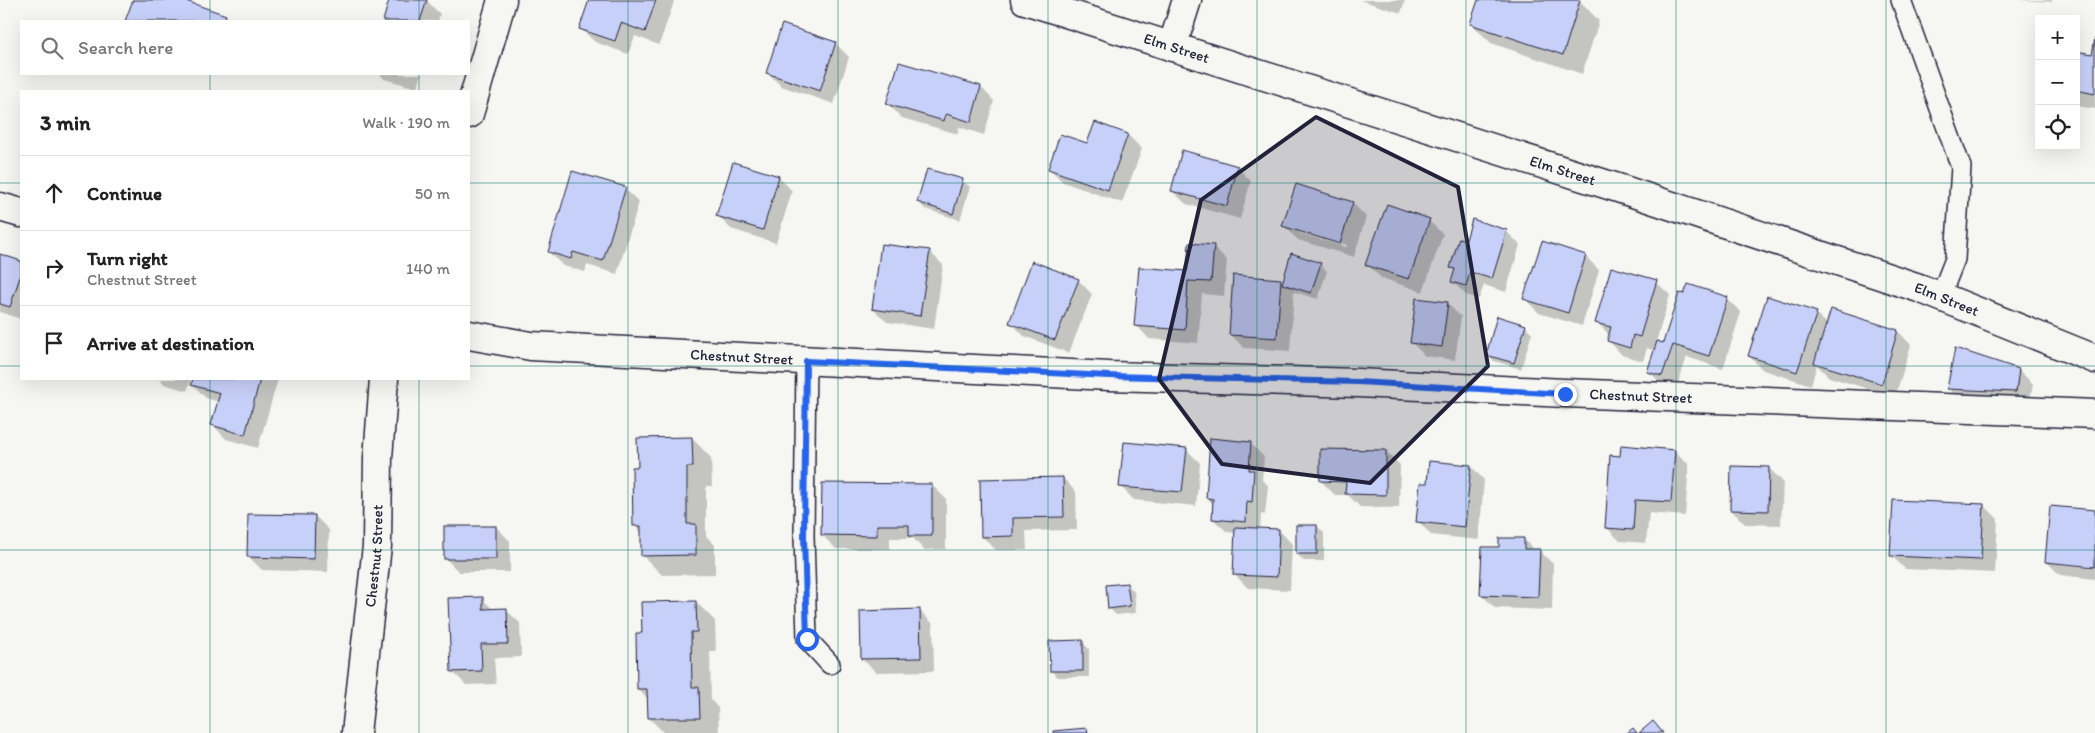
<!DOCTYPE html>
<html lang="en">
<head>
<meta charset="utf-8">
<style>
	:root { --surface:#fff; --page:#f2f2f2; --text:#222; --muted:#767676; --line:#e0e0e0 }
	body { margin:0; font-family:Itim,sans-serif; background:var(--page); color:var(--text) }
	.controls { position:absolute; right:15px; top:15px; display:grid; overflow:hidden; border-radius:0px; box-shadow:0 5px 20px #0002 }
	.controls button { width:45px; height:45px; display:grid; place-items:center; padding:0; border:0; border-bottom:1px solid var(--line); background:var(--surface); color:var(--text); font:25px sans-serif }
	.stop { position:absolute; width:15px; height:15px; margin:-11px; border:4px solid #2563eb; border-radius:50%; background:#fff }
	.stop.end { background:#2563eb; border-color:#fff; box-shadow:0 1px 5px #0008 }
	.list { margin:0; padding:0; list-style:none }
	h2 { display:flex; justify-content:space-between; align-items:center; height:65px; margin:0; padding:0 20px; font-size:21px }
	h2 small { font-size:16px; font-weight:400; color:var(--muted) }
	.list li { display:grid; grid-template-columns:32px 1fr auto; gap:15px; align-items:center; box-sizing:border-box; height:75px; padding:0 20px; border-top:1px solid var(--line) }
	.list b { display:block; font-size:19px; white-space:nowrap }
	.list p { margin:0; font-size:16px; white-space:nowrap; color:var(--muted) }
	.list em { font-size:16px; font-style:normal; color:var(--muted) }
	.icon { flex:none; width:28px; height:28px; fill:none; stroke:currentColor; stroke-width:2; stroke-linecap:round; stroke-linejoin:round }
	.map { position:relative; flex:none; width:2095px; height:733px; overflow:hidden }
	.search { position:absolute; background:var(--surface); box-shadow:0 5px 20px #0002; left:20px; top:20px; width:450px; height:55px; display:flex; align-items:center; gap:12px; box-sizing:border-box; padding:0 18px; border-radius:0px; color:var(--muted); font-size:19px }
	.panel { position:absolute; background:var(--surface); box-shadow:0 5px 20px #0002; left:20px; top:90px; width:450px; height:290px; border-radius:0px }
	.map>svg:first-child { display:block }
</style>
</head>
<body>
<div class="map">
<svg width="2095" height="733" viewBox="0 0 2095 733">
	<rect width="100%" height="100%" fill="#f6f6f2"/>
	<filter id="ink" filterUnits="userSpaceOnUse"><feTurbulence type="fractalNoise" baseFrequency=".02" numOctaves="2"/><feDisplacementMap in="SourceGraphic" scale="10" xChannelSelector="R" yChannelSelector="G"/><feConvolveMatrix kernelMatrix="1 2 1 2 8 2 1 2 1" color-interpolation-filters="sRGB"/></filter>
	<g filter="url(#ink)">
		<g fill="#0003" fill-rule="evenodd">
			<polygon points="134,0 179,0 226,16 231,21 127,21"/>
			<polygon points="390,0 426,0 440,14 438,21 384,21"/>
			<polygon points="591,0 672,0 674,2 659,45 635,36 628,54 595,42 581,29"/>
			<polygon points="1360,0 1405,0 1401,13"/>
			<polygon points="1479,0 1580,1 1599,21 1582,74 1491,43 1471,24"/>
			<polygon points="2018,0 2052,0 2052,2"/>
			<polygon points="835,43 849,57 834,104 781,86 767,72"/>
			<polygon points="2095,44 2095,109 2076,106 2076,52 2093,55"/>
			<polygon points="899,64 981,87 994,101 984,135 959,127 958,134 902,118 888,104"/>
			<polygon points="380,74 422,74 417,88 384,79"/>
			<polygon points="1096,124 1128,135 1142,149 1122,203 1063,182 1050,169 1088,145"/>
			<polygon points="1237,167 1251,181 1240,219 1186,204 1172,191"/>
			<polygon points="928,170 963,181 970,187 960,220 925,209 918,202"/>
			<polygon points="779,177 792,191 776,243 731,229 717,215"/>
			<path d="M1297 186 1353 203 1366 217 1354 257 1298 240 1284 226ZM1299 230 1347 245 1346 247 1299 233Z"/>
			<polygon points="625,189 639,202 617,274 587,265 585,272 563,266 549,252"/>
			<polygon points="1429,221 1443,234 1423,292 1381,278 1367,264"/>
			<polygon points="1506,231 1520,245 1506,292 1484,285 1479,299 1466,295 1452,281 1455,271 1452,267 1466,242"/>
			<polygon points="1213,246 1227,260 1224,296 1202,294 1198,343 1149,339 1136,325"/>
			<polygon points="929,251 943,265 934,329 887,322 873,309"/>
			<polygon points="0,255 21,262 21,319 0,312"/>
			<polygon points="1585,256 1599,270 1582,326 1539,313 1525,299"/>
			<polygon points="1320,264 1327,271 1318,299 1294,292 1290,351 1244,348 1230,334 1280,280 1284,283"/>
			<polygon points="1078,280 1092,294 1069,353 1024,336 1011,322"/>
			<polygon points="1656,282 1670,295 1656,342 1664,344 1727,299 1741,312 1723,369 1687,357 1676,389 1662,385 1649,371 1655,351 1647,348 1643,361 1622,355 1609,341 1610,336 1597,322"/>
			<polygon points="1447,303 1461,317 1455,360 1425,356 1411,342"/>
			<polygon points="1816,313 1827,324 1898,331 1911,345 1895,397 1829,377 1817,365 1811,385 1763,370 1749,356"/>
			<polygon points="1525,326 1532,333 1521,369 1494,361 1487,354"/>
			<polygon points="2019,370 2033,384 2029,406 1962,402 1949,389"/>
			<polygon points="159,379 191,379 187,391 164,384"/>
			<polygon points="194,379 278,379 258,448 226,439 213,425 219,402 206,398 193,385"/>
			<polygon points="692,438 711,458 712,486 706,486 706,536 715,545 715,574 662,575 642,555 642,533 634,525 639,468"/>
			<polygon points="1250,443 1264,457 1262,480 1268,485 1265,515 1261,514 1260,530 1279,530 1292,544 1290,590 1248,588 1234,574 1236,533 1227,532 1213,519 1214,505 1207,498"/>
			<polygon points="1186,449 1200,463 1196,506 1134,500 1120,486"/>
			<polygon points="1386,451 1400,465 1399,508 1360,507 1348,495 1335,495 1321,481"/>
			<polygon points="1675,451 1689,465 1685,516 1649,513 1646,543 1620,541 1606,527 1621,458"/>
			<polygon points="1471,466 1484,480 1479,540 1431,535 1418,521"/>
			<polygon points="1769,468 1783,482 1781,525 1745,524 1731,510"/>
			<polygon points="1063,478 1076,492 1077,530 1026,531 1027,550 996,550 982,536"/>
			<polygon points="932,485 946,499 946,549 924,550 913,538 890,538 890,549 836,549 822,535"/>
			<polygon points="1984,505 1998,519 1995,573 1905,569 1891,555"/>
			<polygon points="2095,511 2095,565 2060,562 2060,564 2095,568 2095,579 2060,575 2046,561"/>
			<polygon points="315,516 329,530 328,572 262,570 248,556"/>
			<polygon points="1317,526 1324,533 1324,561 1304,561 1297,554"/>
			<polygon points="496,527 510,541 510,572 459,572 446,559"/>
			<polygon points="1524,539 1534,550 1539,550 1553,564 1552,610 1495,608 1481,594 1500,548"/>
			<polygon points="1127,585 1134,591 1136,613 1116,615 1109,608"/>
			<polygon points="482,599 494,610 506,610 520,623 521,657 494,658 496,684 466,685 452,671"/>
			<polygon points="696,602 715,621 716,651 710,651 711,700 718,708 719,733 664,733 649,718 649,700 638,689 643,634"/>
			<polygon points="919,610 933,624 934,671 876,672 862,659"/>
			<polygon points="1082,642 1089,649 1089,677 1058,677 1051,671"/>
		</g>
		<g fill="#c7d0f8" stroke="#22223b">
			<polygon points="133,0 183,0 226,15 224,21 125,21"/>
			<polygon points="389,0 427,0 420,21 383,21"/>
			<polygon points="589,0 656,0 645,32 621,23 615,41 579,29"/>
			<polygon points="1478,0 1580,0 1563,55 1470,24"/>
			<polygon points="782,24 836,42 820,91 766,73"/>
			<polygon points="2095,38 2095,94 2076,90 2076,51 2092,54"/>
			<polygon points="899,62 981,86 971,122 946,114 944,121 886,104"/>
			<polygon points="1095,122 1128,134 1108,190 1048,169 1060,134 1087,143"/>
			<polygon points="1182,150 1238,166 1227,206 1171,191"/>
			<polygon points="733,162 779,176 763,230 716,216"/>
			<polygon points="927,169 963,179 953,214 917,202"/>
			<polygon points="572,171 626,187 603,261 573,252 571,259 548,252"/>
			<polygon points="1296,184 1353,202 1340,244 1282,226"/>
			<polygon points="1387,204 1430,219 1409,279 1365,265"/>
			<polygon points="1472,219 1507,230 1492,279 1470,272 1466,286 1451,282 1455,269 1450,268 1459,238 1466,240"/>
			<polygon points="1542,241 1586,255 1568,313 1523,299"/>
			<polygon points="1189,243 1214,245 1211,282 1188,281 1185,330 1134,326 1139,267 1187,271"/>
			<polygon points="881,244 930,250 920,316 872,309"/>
			<polygon points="1291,253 1321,263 1311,293 1282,284"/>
			<polygon points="0,254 21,261 21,274 10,307 0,304"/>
			<polygon points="1032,261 1079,279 1055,340 1009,323"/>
			<polygon points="1611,267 1657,280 1640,337 1633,335 1630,348 1607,341 1611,327 1595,323"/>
			<polygon points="1233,275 1281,279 1277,338 1229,335"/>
			<polygon points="1688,284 1728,297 1709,356 1673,345 1662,376 1647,372 1657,341 1663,343 1679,293 1684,294"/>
			<polygon points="1767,296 1817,312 1797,372 1748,356"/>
			<polygon points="1416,298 1448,302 1442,347 1410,343"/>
			<polygon points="1831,309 1898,330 1882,384 1814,363"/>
			<polygon points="1497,316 1526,325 1514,363 1486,355"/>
			<polygon points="1955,348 2019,369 2016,392 1947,389"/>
			<polygon points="193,379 260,379 245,435 211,425 220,393 191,385"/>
			<polygon points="692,437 693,467 687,467 687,524 696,524 696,555 641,556 641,526 633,526 632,467 638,467 637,438"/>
			<polygon points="1210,438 1251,442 1249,470 1254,470 1252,502 1247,501 1246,522 1212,519 1213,499 1206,498"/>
			<polygon points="1124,442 1187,448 1182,492 1119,487"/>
			<polygon points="1621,445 1675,450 1671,502 1635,500 1633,530 1605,528 1610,455 1620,456"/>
			<polygon points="1320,449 1386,450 1386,495 1345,494 1346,482 1320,481"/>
			<polygon points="1429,461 1471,465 1465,527 1416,522 1420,483 1427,483"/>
			<polygon points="1731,466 1769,467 1768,511 1730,510"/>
			<polygon points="1063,477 1064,517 1013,518 1013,536 981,537 980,479"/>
			<polygon points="822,483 932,484 932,536 909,536 909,525 877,525 877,536 821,535"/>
			<polygon points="1893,500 1984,504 1981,560 1890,556"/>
			<polygon points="2050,506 2095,510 2095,567 2045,562"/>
			<polygon points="248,514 315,515 314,559 247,557"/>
			<rect x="1296" y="525" width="21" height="29"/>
			<rect x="444" y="526" width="52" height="33"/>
			<polygon points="1235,527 1279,529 1277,577 1233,575"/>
			<polygon points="1499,538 1524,538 1524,549 1540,549 1538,597 1480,595 1482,547 1499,547"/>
			<polygon points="1127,583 1130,606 1108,609 1106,585"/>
			<polygon points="483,597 483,609 507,608 508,644 481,644 482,671 451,672 448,598"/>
			<polygon points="696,601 697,632 691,632 692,687 699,687 700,718 648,718 647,689 637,689 636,633 642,633 641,602"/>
			<polygon points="920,609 921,658 861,659 860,611"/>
			<polygon points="1083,640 1083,671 1050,671 1049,641"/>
			<polygon points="1653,721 1663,733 1639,733"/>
			<polygon points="1087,728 1088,733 1053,733 1053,731"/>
			<polygon points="1633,728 1637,733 1627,733"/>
		</g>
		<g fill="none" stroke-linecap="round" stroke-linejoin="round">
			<defs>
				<g id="service">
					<polyline points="1901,0 1961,167 1955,259 1940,297"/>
					<polyline points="806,361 804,536 807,639 830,664"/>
				</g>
				<g id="minor">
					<polyline points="1172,47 1187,0"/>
					<polyline points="469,114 502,0"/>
					<path id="s1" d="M356 733 377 546 378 458 384 379"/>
				</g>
				<g id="tertiary">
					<polyline points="0,207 21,213"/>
					<path id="s2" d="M469 335 531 346 1109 376 1358 383 1565 393 2095 414"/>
				</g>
				<g id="secondary">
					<path id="s3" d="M1025 0 1621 189 1919 288 2095 359"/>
				</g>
			</defs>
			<use href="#service" stroke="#22223b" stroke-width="22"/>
			<use href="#minor" stroke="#22223b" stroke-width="31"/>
			<use href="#tertiary" stroke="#22223b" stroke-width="31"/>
			<use href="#secondary" stroke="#22223b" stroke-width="31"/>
			<use href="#service" stroke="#f6f6f2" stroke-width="19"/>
			<use href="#minor" stroke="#f6f6f2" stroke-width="28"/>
			<use href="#tertiary" stroke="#f6f6f2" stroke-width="28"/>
			<use href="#secondary" stroke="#f6f6f2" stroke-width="28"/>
		</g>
	</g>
	<g fill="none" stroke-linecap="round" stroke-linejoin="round" filter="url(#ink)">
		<polyline stroke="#2563eb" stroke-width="6" points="807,639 804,536 806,361 1109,376 1358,382 1565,394"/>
	</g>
	<path fill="#22223b" fill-opacity="0.2" stroke="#22223b" stroke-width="4" stroke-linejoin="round" d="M1316 117 1458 187 1488 366 1370 483 1222 464 1159 379 1201 200Z"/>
	<path fill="none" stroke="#0f766e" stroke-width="1" stroke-opacity="0.55" d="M210 0V21M419 0V21M628 0V733M838 0V733M1048 0V733M1257 0V733M1466 0V733M1676 0V733M1886 0V733M210 74V91M419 74V91M0 183H21M469 183H2095M0 366H21M469 366H2095M210 379V733M419 379V733M0 550H2095"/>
	<g text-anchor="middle" stroke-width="4" stroke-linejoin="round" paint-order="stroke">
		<g font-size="15" fill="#22223b" stroke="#f6f6f2">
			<text dy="5" stroke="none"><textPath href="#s3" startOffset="159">Elm Street</textPath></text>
			<text dy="5" stroke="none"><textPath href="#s3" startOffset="564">Elm Street</textPath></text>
			<text dy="5" stroke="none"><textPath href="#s3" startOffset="969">Elm Street</textPath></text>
			<text dy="5" stroke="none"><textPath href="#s2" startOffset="274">Chestnut Street</textPath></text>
			<text dy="5" stroke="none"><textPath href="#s2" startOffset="1174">Chestnut Street</textPath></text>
			<text dy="5" stroke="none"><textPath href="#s1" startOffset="178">Chestnut Street</textPath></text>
		</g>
	</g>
</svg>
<div class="controls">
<button>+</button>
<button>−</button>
<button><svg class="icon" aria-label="locate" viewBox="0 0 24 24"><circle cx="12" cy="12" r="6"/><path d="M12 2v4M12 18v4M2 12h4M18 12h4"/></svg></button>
</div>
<div class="stop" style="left:807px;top:639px"></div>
<div class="stop end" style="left:1565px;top:394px"></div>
<div class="search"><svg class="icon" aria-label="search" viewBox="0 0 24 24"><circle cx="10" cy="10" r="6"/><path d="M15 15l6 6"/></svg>Search here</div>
<section class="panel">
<h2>3 min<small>Walk · 190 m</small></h2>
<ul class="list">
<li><svg class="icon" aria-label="ahead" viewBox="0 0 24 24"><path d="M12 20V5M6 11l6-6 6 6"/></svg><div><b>Continue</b></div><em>50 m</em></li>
<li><svg class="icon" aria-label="right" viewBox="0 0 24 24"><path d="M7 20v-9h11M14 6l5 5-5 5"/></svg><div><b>Turn right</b><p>Chestnut Street</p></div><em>140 m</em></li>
<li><svg class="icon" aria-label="arrive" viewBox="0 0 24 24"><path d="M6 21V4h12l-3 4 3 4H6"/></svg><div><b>Arrive at destination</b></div></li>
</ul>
</section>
</div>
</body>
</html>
